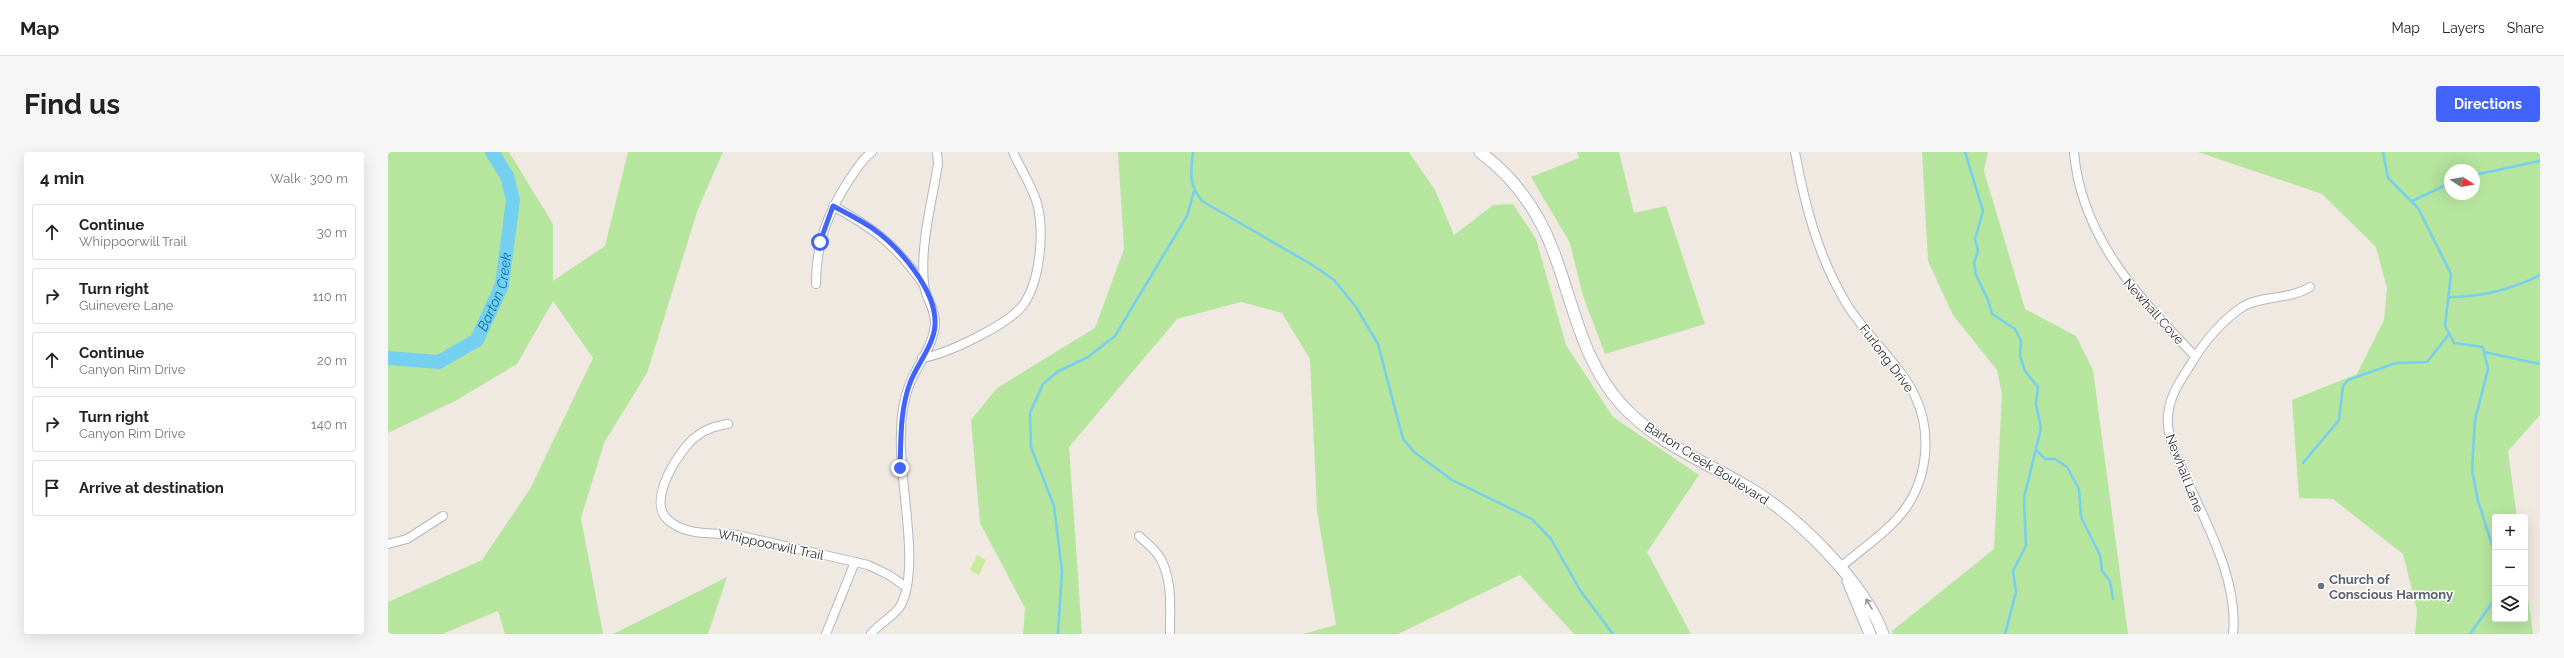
<!DOCTYPE html>
<html lang="en">
<head>
<meta charset="utf-8">
<style>
	:root { --surface:#fff; --page:#f6f6f6; --text:#222; --muted:#767676; --line:#e0e0e0; --accent:#4264fb }
	body { margin:0; font-family:Raleway,sans-serif; background:var(--page); color:var(--text) }
	.controls { position:absolute; right:12px; bottom:12px; display:grid; overflow:hidden; border-radius:4px; box-shadow:0 4px 16px #0002 }
	.controls button { width:36px; height:36px; display:grid; place-items:center; padding:0; border:0; border-bottom:1px solid var(--line); background:var(--surface); color:var(--text); font:20px sans-serif }
	.compass { position:absolute; left:2056px; top:12px; width:36px; height:36px; border-radius:50%; background:var(--surface); box-shadow:0 4px 16px #0002; rotate:101deg }
	.stop { position:absolute; width:12px; height:12px; margin:-9px; border:3px solid #4264fb; border-radius:50%; background:#fff }
	.stop.end { background:#4264fb; border-color:#fff; box-shadow:0 1px 4px #0008 }
	.list { margin:0; padding:0; list-style:none }
	h2 { display:flex; justify-content:space-between; align-items:center; height:52px; margin:0; padding:0 16px; font-size:17px }
	h2 small { font-size:13px; font-weight:400; color:var(--muted) }
	.list li { display:grid; grid-template-columns:26px 1fr auto; gap:12px; align-items:center; box-sizing:border-box; height:56px; margin:0 8px 8px; padding:0 8px; border:1px solid var(--line); border-radius:4px }
	.list b { display:block; font-size:15px; white-space:nowrap }
	.list p { margin:0; font-size:13px; white-space:nowrap; color:var(--muted) }
	.list em { font-size:13px; font-style:normal; color:var(--muted) }
	.icon { flex:none; width:22px; height:22px; fill:none; stroke:currentColor; stroke-width:2; stroke-linecap:round; stroke-linejoin:round }
	.map { position:relative; flex:none; width:2152px; height:482px; overflow:hidden; border-radius:4px }
	header { display:flex; align-items:center; gap:24px; box-sizing:border-box; height:56px; padding:0 20px; background:var(--surface); border-bottom:1px solid var(--line) }
	header strong { font-size:19px }
	nav { display:flex; gap:22px; margin-inline-start:auto; font-size:14px }
	.intro { display:flex; align-items:center; justify-content:space-between; box-sizing:border-box; height:96px; padding:0 24px }
	h1 { margin:0; font-size:28px }
	.button { padding:10px 18px; border-radius:4px; background:var(--accent); color:#fff; font-size:14px; font-weight:700 }
	main { display:flex; gap:24px; padding:0 24px }
	aside { flex:1; background:var(--surface); border-radius:4px; box-shadow:0 4px 16px #0002 }
	.map>svg:first-child { display:block }
</style>
</head>
<body>
<header>
<strong>Map</strong>
<nav><a>Map</a><a>Layers</a><a>Share</a></nav>
</header>
<div class="intro"><h1>Find us</h1><a class="button">Directions</a></div>
<main>
<aside>
<h2>4 min<small>Walk · 300 m</small></h2>
<ul class="list">
<li><svg class="icon" aria-label="ahead" viewBox="0 0 24 24"><path d="M12 20V5M6 11l6-6 6 6"/></svg><div><b>Continue</b><p>Whippoorwill Trail</p></div><em>30 m</em></li>
<li><svg class="icon" aria-label="right" viewBox="0 0 24 24"><path d="M7 20v-9h11M14 6l5 5-5 5"/></svg><div><b>Turn right</b><p>Guinevere Lane</p></div><em>110 m</em></li>
<li><svg class="icon" aria-label="ahead" viewBox="0 0 24 24"><path d="M12 20V5M6 11l6-6 6 6"/></svg><div><b>Continue</b><p>Canyon Rim Drive</p></div><em>20 m</em></li>
<li><svg class="icon" aria-label="right" viewBox="0 0 24 24"><path d="M7 20v-9h11M14 6l5 5-5 5"/></svg><div><b>Turn right</b><p>Canyon Rim Drive</p></div><em>140 m</em></li>
<li><svg class="icon" aria-label="arrive" viewBox="0 0 24 24"><path d="M6 21V4h12l-3 4 3 4H6"/></svg><div><b>Arrive at destination</b></div></li>
</ul>
</aside>
<div class="map">
<svg width="2152" height="482" viewBox="0 0 2152 482">
	<rect width="100%" height="100%" fill="#efe9e1"/>
	<g fill="#b6e59e" fill-rule="evenodd">
		<polygon points="0,0 121,0 165,72 165,129 217,94 240,0 335,0 310,57 259,221 216,291 193,366 215,482 117,482 110,459 54,482 0,482 0,450 94,408 142,337 205,206 165,149 129,212 67,249 0,281"/>
		<polygon points="730,0 1021,0 1047,38 1066,83 1105,53 1125,52 1148,87 1178,193 1225,265 1311,323 1259,400 1303,482 1186,482 1132,423 1010,482 915,482 948,473 929,359 922,207 894,161 853,150 789,167 681,295 694,482 635,482 637,456 592,371 583,268 609,236 707,176 736,97"/>
		<polygon points="1189,0 1231,0 1246,61 1278,54 1317,172 1217,202 1195,144 1182,91 1143,25 1191,6"/>
		<polygon points="1534,0 1600,0 1596,19 1637,157 1688,184 1705,218 1740,482 1505,482 1504,479 1606,397 1614,242 1609,218 1565,163 1540,109"/>
		<path d="M1810 0H2152V263L2120 299 2129 365H2107V467H2137V424L2145 482H2027L2029 458 2015 402 1945 347 1911 346 1904 248 1969 222 1996 168 1999 136 1988 95 1934 42ZM2062 18H2086V42H2062Z"/>
		<polygon points="339,425 320,482 225,482"/>
	</g>
	<polygon fill="#c9ec9a" points="589,403 598,408 591,423 582,418"/>
	<g fill="none" stroke-linecap="round" stroke-linejoin="round">
		<g stroke="#75cff0" stroke-width="2.5">
			<path d="M805 0C803 21 800 32 814 49L926 114 946 128 968 155 990 192 1015 287 1026 300 1064 328 1144 367 1163 387 1192 438 1225 482"/>
			<polyline points="1577,0 1595,59 1587,87 1590,99 1586,111 1588,123 1600,148 1604,162 1627,177 1633,189 1632,204 1637,219 1650,235 1648,252 1653,276 1636,346 1638,394 1625,419 1628,440 1617,482"/>
			<polyline points="1995,0 2000,26 2030,56 2063,122 2057,174 2066,191 2095,195 2100,217 2087,268 2084,318 2090,349 2107,402"/>
			<polyline points="2086,23 2152,9"/>
			<polyline points="2024,49 2062,31"/>
			<path d="M2061 145C2094 145 2122 138 2152 123"/>
			<polyline points="2096,200 2152,212"/>
			<polyline points="1648,298 1657,307 1667,307 1679,315 1691,337 1693,365 1712,403 1714,419 1722,429 1725,447"/>
			<polyline points="1915,311 1951,268 1955,234 1960,228 2008,211 2039,210 2061,182"/>
			<polyline points="670,482 674,419 666,354 643,295 642,261 655,232 669,220 700,205 727,184 799,64 806,39"/>
			<polyline points="2082,482 2107,447"/>
		</g>
		<path stroke="#75cff0" stroke-width="14" id="s1" d="M0 206 51 210 89 188 114 133 125 48 119 24 104 0"/>
		<defs>
			<g id="minor">
				<path d="M1407 0C1417 54 1430 104 1458 151 1477 183 1512 212 1527 244 1544 280 1540 325 1517 357 1500 380 1473 397 1452 416"/>
				<path d="M1686 0C1693 85 1751 146 1807 204"/>
				<path d="M445 54C487 77 508 93 536 133"/>
				<path d="M428 132C428 92 439 62 461 28 468 18 474 7 484 0"/>
				<path d="M534 206C559 202 620 173 635 153 652 130 656 82 650 55 646 37 633 18 625 0"/>
				<path d="M340 272C328 274 319 276 309 284 292 296 259 347 279 367 298 385 324 380 349 383L480 413 501 423 518 435"/>
				<path d="M751 384C758 390 766 397 771 404 785 426 782 456 782 482"/>
				<polyline points="0,392 19,387 55,364"/>
				<polyline points="438,482 467,410"/>
				<path d="M483 482C491 471 506 465 513 453 533 414 510 327 513 281 513 264 516 246 522 231 530 212 546 192 547 172 548 157 537 146 536 132 532 92 544 50 550 12L549 0"/>
				<path d="M1845 482C1851 427 1816 368 1795 319 1788 301 1778 283 1780 264 1781 244 1793 228 1803 212 1815 191 1835 167 1856 154 1871 144 1901 148 1922 135"/>
			</g>
			<g id="tertiary">
				<path d="M1092 0C1127 26 1151 60 1166 101 1186 154 1194 208 1233 252 1267 290 1317 310 1360 335 1408 363 1476 430 1495 482"/>
				<polyline points="1460,429 1482,482"/>
			</g>
		</defs>
		<use href="#minor" stroke="#b4b7c1" stroke-width="10"/>
		<use href="#tertiary" stroke="#b4b7c1" stroke-width="13"/>
		<use href="#minor" stroke="#fff" stroke-width="8"/>
		<use href="#tertiary" stroke="#fff" stroke-width="11"/>
	</g>
	<defs><path id="oneway-shaft" d="M-6 0H5M1.5-3L5.5 0L1.5 3" fill="none" stroke-width="1.6" stroke-linecap="round" stroke-linejoin="round"/></defs>
	<use stroke="#969696" href="#oneway-shaft" transform="translate(1481 452) rotate(-121)"/>
	<g fill="none" stroke-linecap="round" stroke-linejoin="round">
		<path stroke="#4264fb" stroke-width="5" d="M432 90 445 54C458 61 472 68 484 76 511 95 549 138 547 173 546 193 529 212 522 231 512 258 513 287 512 316"/>
	</g>
	<circle fill="#6b7280" stroke="#fff" stroke-width="1.5" cx="1933" cy="434" r="4"/>
	<g text-anchor="middle" stroke-width="3" stroke-linejoin="round" paint-order="stroke">
		<g font-size="13" fill="#2e2e2e" stroke="#fff">
			<text transform="translate(1766 159) rotate(48)" y="5">Newhall Cove</text>
			<text transform="translate(1499 206) rotate(53)" y="5">Furlong Drive</text>
			<text transform="translate(1319 311) rotate(32)" y="5">Barton Creek Boulevard</text>
			<text transform="translate(1797 321) rotate(69)" y="5">Newhall Lane</text>
			<text transform="translate(383 392) rotate(12)" y="5">Whippoorwill Trail</text>
		</g>
		<g font-size="13" font-weight="bold" fill="#5b616d" stroke="#fff" text-anchor="start">
			<text x="1941" y="432">Church of<tspan x="1941" dy="15">Conscious Harmony</tspan></text>
		</g>
		<g font-size="14" font-style="italic" fill="#0d6fa3" stroke="#fff">
			<text dy="5" stroke="none"><textPath href="#s1" startOffset="147">Barton Creek</textPath></text>
		</g>
	</g>
</svg>
<div class="controls">
<button>+</button>
<button>−</button>
<button><svg class="icon" aria-label="layers" viewBox="0 0 24 24"><path d="M12 4l9 5-9 5-9-5zM3 14l9 5 9-5"/></svg></button>
</div>
<svg class="compass" viewBox="-18 -18 36 36"><path d="M0-13l5 13h-10z" fill="#e53935"/><path d="M0 13l5-13h-10z" fill="#767676"/></svg>
<div class="stop" style="left:432px;top:90px"></div>
<div class="stop end" style="left:512px;top:316px"></div>
</div>
</main>
</body>
</html>
